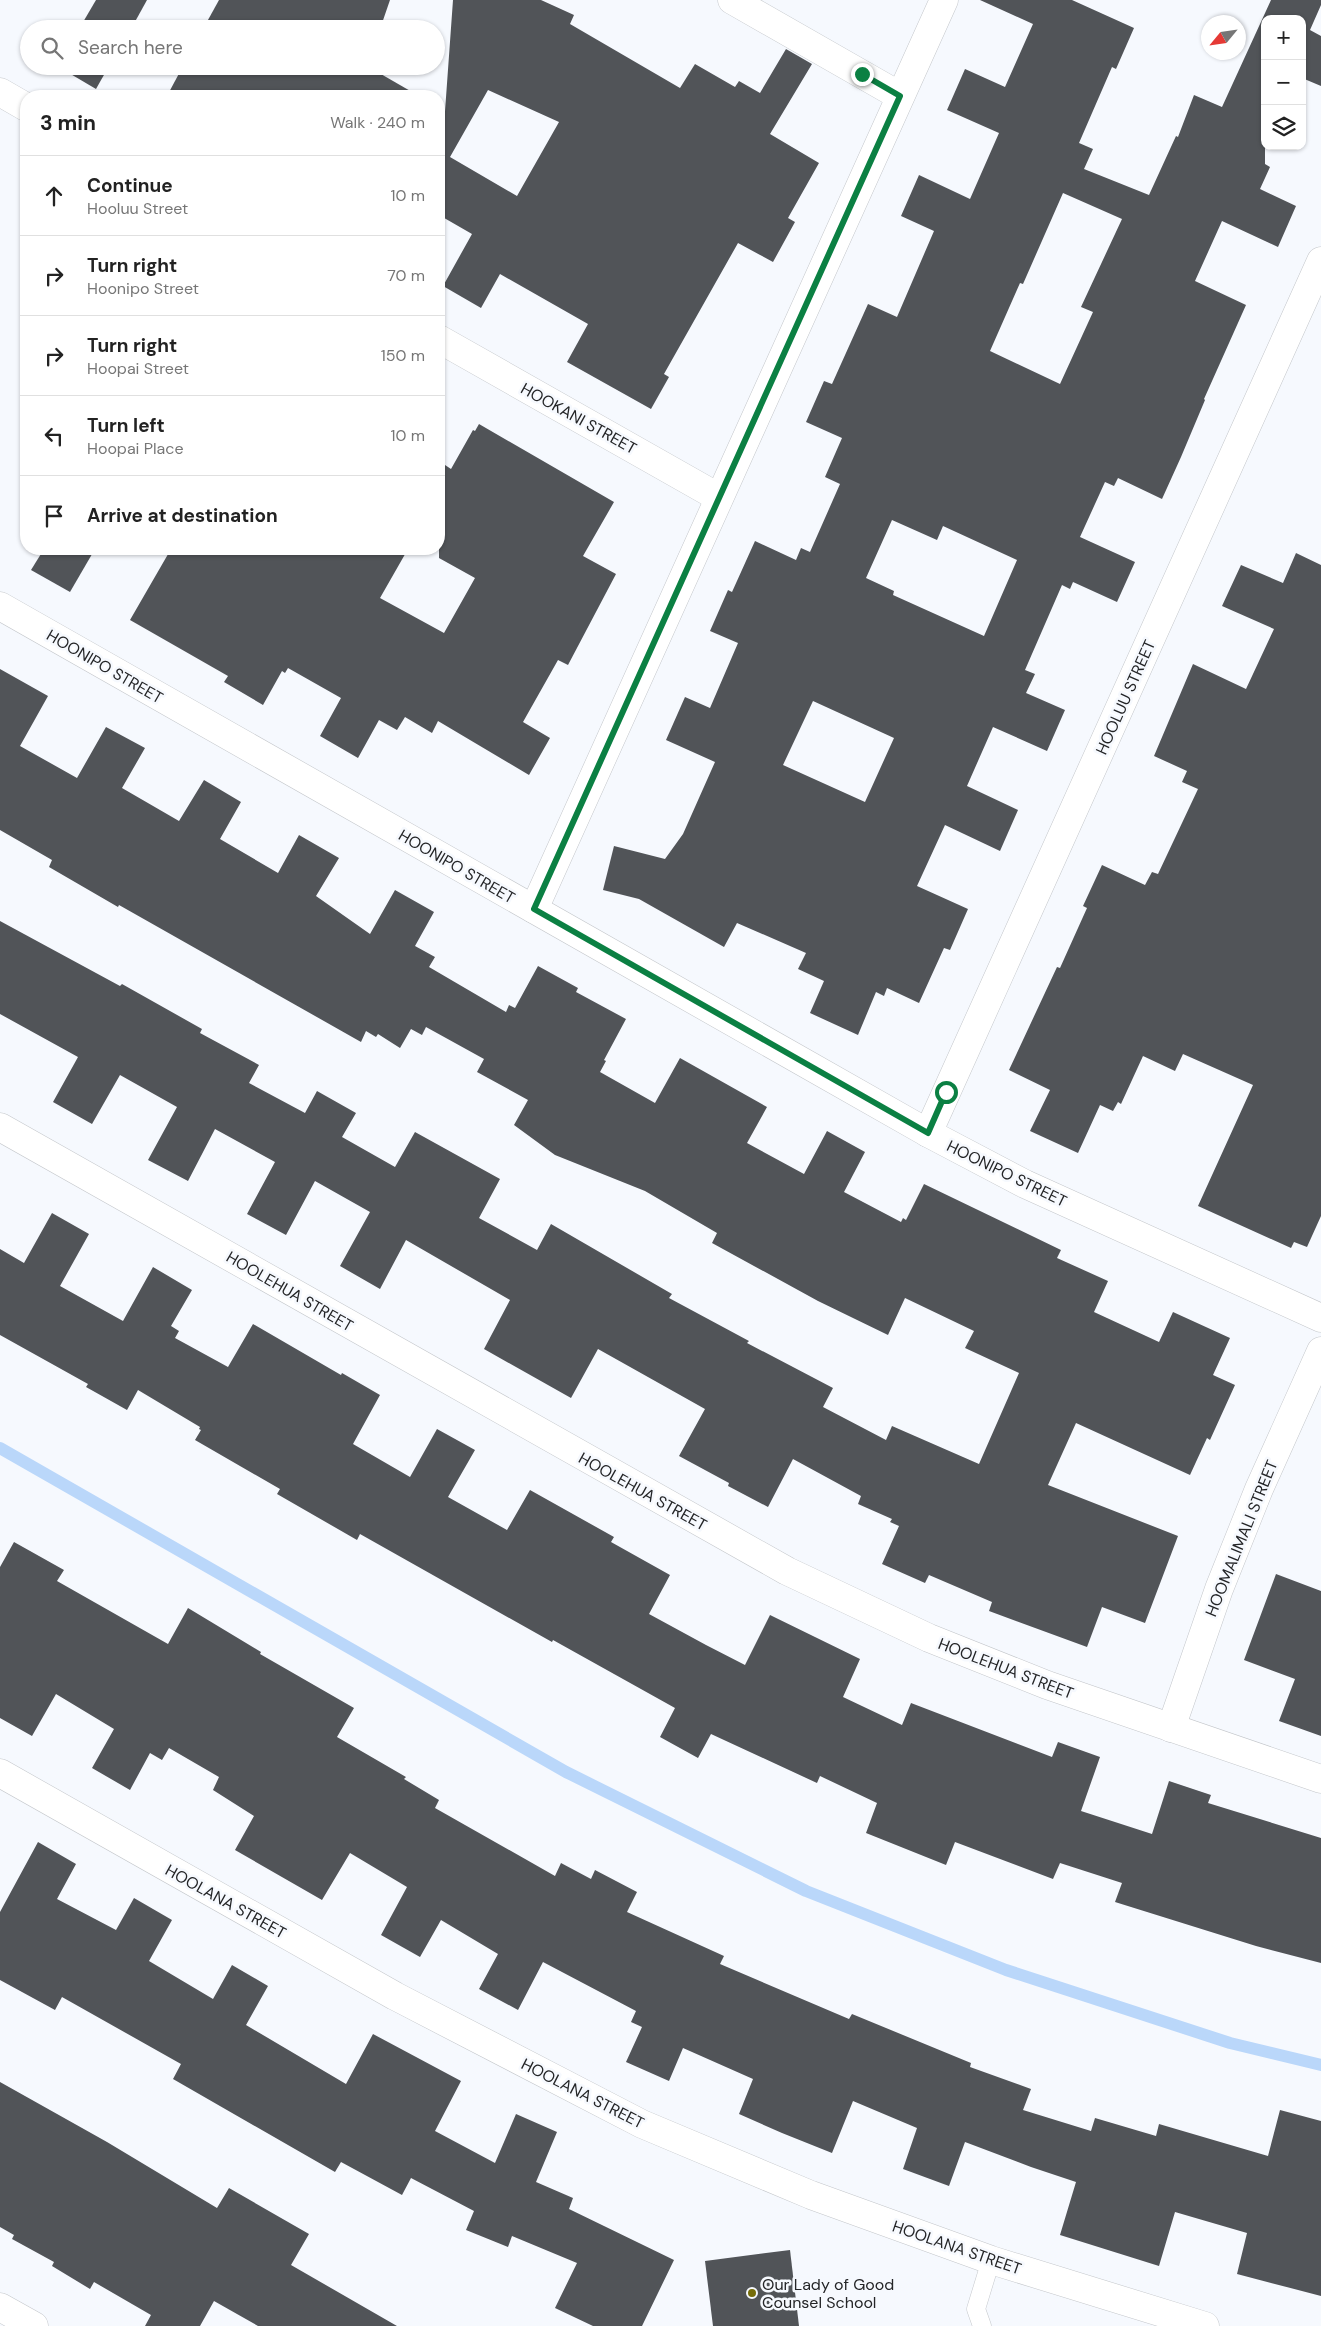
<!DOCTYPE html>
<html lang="en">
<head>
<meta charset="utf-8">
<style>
	:root { --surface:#fff; --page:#f6f6f6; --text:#222; --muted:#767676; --line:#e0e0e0 }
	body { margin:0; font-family:"DM Sans",sans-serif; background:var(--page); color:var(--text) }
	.controls { position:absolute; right:15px; top:15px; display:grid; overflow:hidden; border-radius:10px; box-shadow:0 1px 4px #0004 }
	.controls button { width:45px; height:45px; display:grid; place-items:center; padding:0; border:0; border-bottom:1px solid var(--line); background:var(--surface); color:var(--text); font:25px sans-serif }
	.compass { position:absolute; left:1201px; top:15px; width:45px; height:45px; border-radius:50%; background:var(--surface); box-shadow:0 1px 4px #0004; rotate:241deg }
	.stop { position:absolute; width:15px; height:15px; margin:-11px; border:4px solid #0b8043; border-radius:50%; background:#fff }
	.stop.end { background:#0b8043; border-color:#fff; box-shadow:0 1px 5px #0008 }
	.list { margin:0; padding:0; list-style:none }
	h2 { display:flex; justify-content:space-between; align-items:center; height:65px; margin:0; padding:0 20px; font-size:21px }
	h2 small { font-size:16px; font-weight:400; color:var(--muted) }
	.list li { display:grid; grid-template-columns:32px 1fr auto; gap:15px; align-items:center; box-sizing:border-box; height:80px; padding:0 20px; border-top:1px solid var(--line) }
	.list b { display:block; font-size:19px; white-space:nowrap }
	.list p { margin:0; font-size:16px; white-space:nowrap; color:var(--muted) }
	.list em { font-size:16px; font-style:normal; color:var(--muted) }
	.icon { flex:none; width:28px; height:28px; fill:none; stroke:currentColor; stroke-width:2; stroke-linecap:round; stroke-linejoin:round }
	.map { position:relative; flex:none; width:1321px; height:2326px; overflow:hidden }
	.search { position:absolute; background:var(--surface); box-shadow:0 1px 4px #0004; left:20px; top:20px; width:425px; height:55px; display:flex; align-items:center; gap:12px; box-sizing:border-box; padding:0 18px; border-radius:28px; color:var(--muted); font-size:19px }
	.panel { position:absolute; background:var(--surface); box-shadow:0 1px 4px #0004; left:20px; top:90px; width:425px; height:465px; border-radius:20px }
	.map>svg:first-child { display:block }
</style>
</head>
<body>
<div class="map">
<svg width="1321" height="2326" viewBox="0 0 1321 2326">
	<rect width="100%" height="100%" fill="#f6f9fe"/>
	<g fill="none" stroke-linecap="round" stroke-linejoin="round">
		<polyline stroke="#bad7fa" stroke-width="12" points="0,1448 566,1772 806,1891 1006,1970 1230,2043 1321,2065"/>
	</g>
	<g fill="#515458" fill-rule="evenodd">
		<polygon points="96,0 147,0 131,29 79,29"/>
		<polygon points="219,0 390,0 380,29 203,29"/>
		<path d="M453 0H541L574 15 570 24 680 88 695 64 735 87 739 81 760 93 786 49 812 64 770 134 819 163 788 218 795 222 773 262 738 243 664 374 669 377 651 409 567 362 588 324 500 274 481 308 443 286 472 234 439 215V151L442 153ZM488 90 559 122 517 196 450 157Z"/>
		<path d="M980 0H1072L1134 28 1116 69 1112 67 1079 143 1093 149 1084 169 1149 195 1176 136 1178 137 1194 95 1222 107 1271 0H1321V5L1310 30 1321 36V86L1302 78V19H1265V164L1270 167 1260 189 1296 206 1278 247 1222 221 1195 281 1246 305 1204 399 1205 400 1181 457 1162 499 1118 478 1114 486 1105 482 1080 537 1135 562 1117 602 1073 582 1070 589 1062 585 1025 670 1035 674 1026 693 1065 710 1047 751 993 727 967 786 1018 810 1000 851 945 825 917 886 968 909 950 950 944 948 919 1003 887 988 884 996 876 992 858 1035 810 1013 824 981 798 969 806 953 737 923 724 947 639 899 603 890 614 846 665 859 683 834 715 762 666 740 685 697 710 708 738 643 710 631 728 590 732 592 755 541 796 560 801 548 810 552 840 484 825 477 842 438 806 422 824 381 832 384 868 304 897 317 934 231 901 216 919 175 970 199 999 133 947 110 965 69 1005 87 1033 24ZM1063 193 1122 219 1081 307 1093 312 1060 384 990 351 1020 283 1023 284ZM892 520 937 540 943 526 1017 560 984 636 893 595 894 591 866 578ZM813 701 894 738 865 802 783 765Z"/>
		<polygon points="57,66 109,66 96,89"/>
		<polygon points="183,66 367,66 419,96 167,96"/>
		<polygon points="479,424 614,502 583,556 616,574 568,665 558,660 523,722 550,738 529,775 438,721 432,733 405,717 397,730 379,720 358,758 320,736 341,698 288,668 285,673 282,671 263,705 224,682 228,676 130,620 171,549 408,549 380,598 444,633 475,578 439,558 439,461 451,469 473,430 475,431"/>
		<polygon points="44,549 95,549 70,592 31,570"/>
		<polygon points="1296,553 1321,565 1321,1216 1307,1247 1294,1242 1291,1248 1198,1206 1253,1085 1183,1054 1175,1071 1143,1056 1121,1104 1118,1102 1113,1111 1100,1105 1078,1153 1030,1131 1050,1090 1009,1070 1057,967 1060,968 1087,908 1083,906 1102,865 1145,885 1152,872 1158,874 1198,789 1182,782 1187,771 1154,756 1193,664 1246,689 1274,629 1222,606 1241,565 1283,583"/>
		<polygon points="0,669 48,696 20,746 77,778 106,727 145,748 122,788 179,821 204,780 241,802 220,839 278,873 299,835 339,858 316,896 370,934 395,890 434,912 415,946 435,957 429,967 506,1012 509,1005 515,1008 538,966 578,988 576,992 626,1019 604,1060 606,1061 600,1072 655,1103 680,1058 767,1107 747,1143 804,1174 827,1131 865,1152 844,1192 901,1222 903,1218 906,1220 924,1184 1061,1250 1057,1258 1108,1281 1094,1312 1159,1342 1173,1312 1230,1338 1213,1375 1235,1385 1210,1440 1207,1438 1190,1475 1076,1423 1048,1485 1178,1536 1145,1623 1102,1607 1087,1647 989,1611 992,1602 929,1575 925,1583 882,1564 899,1526 890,1522 892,1519 858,1504 861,1496 793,1459 768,1507 728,1486 729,1483 679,1456 705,1409 598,1349 571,1398 484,1349 510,1300 406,1240 380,1289 340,1266 370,1212 315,1181 286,1235 247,1214 275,1162 215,1129 188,1181 148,1160 177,1107 120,1075 92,1124 53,1102 78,1057 0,1014 0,921 120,986 122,984 202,1029 200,1033 259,1065 249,1083 305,1113 317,1091 356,1113 342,1137 395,1167 415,1132 500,1179 479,1218 537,1250 551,1224 672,1294 669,1298 749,1341 747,1343 833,1388 823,1407 886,1440 892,1426 979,1464 1019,1373 965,1348 974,1331 905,1298 888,1335 818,1301 712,1243 717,1233 645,1191 555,1155 514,1125 528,1100 477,1072 484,1059 426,1027 422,1035 411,1029 400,1048 378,1034 376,1037 366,1031 361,1042 119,905 118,907 49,867 52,860 0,830"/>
		<polygon points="52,1213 89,1234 60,1286 123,1321 153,1267 192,1290 171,1326 179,1331 175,1338 228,1367 253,1324 341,1375 342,1373 380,1395 353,1444 410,1477 437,1429 475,1450 448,1497 507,1530 530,1490 614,1537 611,1542 670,1575 649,1614 706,1645 745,1665 770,1615 860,1659 843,1697 902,1725 911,1703 1052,1757 1058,1742 1100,1757 1081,1811 1152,1834 1169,1781 1211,1795 1208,1803 1321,1838 1321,1963 1256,1946 1115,1902 1122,1883 1060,1863 1053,1879 955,1842 946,1865 866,1833 877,1803 820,1776 817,1783 711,1734 698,1758 660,1737 675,1708 553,1640 552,1642 360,1534 357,1540 277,1494 280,1489 195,1440 201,1430 199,1429 200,1427 138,1390 127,1410 86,1387 88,1384 0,1335 0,1249 24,1263"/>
		<polygon points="14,1542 64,1570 57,1581 168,1644 188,1608 261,1652 260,1654 354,1708 337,1737 406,1777 404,1779 439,1800 435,1808 555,1876 561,1863 591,1879 595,1870 637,1892 627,1912 724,1956 720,1964 849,2019 852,2014 971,2063 970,2067 1031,2089 1023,2110 1091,2131 1095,2118 1156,2136 1159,2124 1268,2156 1280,2110 1321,2121 1321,2296 1237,2274 1247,2233 1175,2212 1159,2266 1060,2235 1076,2182 1031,2167 965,2142 949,2186 903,2169 917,2128 853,2101 832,2153 782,2133 739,2114 753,2079 683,2048 669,2081 626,2062 642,2027 631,2022 636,2011 543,1962 518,2010 479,1989 498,1954 441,1920 420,1957 381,1935 407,1887 350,1853 322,1900 235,1850 254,1816 213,1790 219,1777 169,1748 162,1760 150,1753 130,1790 92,1768 114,1729 56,1694 32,1736 0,1718 0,1567"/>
		<polygon points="1276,1574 1321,1591 1321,1736 1279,1721 1295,1679 1244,1660"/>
		<polygon points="38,1842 76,1864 57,1899 116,1930 134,1898 172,1920 149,1961 213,1999 232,1965 268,1986 246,2025 346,2084 373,2034 461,2081 435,2131 495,2163 516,2114 557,2132 536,2182 573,2198 569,2209 674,2260 642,2326 593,2326 555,2308 577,2263 512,2236 508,2247 466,2230 474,2211 411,2178 402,2195 341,2162 335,2172 173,2079 181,2064 62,1997 55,2010 0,1980 0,1912"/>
		<polygon points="0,2082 107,2142 217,2208 229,2188 309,2234 291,2265 397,2326 258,2326 214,2301 200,2326 145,2326 151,2315 94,2282 90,2289 52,2266 54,2262 12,2239 14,2235 0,2227"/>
		<polygon points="790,2250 799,2326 713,2326 705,2261"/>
	</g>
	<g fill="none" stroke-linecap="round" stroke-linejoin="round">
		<defs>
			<polyline id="service" points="982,2326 976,2309 991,2260"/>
			<g id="minor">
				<polyline points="732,0 900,96"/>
				<polyline points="0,92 26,107"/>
				<polyline points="439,339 718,497"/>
				<polyline points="0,606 928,1133 1025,1184 1321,1318"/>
				<polyline points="534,909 944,0"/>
				<polyline points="0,1127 787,1571 929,1638 1047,1685 1321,1779"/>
				<polyline points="928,1133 1321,261"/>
				<polyline points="1171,1728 1219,1589 1259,1489 1321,1351"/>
				<polyline points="0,1773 395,1996 642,2124 811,2195 991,2260 1205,2326"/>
			</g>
			<polyline id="tertiary" points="0,2307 34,2326"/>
		</defs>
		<use href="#service" stroke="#c4c7cb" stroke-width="19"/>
		<use href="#minor" stroke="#c4c7cb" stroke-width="29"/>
		<use href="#tertiary" stroke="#c4c7cb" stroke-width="29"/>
		<use href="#service" stroke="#fff" stroke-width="18"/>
		<use href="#minor" stroke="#fff" stroke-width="28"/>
		<use href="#tertiary" stroke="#fff" stroke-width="28"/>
	</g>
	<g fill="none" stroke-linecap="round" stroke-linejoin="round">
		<polyline stroke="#0b8043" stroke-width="6" points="862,74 900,96 534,909 928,1133 946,1092"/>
	</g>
	<circle fill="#766d0a" stroke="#f6f9fe" stroke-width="2" cx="752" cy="2293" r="5"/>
	<g text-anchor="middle" stroke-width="5" stroke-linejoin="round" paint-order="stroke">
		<g font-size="16" fill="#242527" stroke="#f6f9fe">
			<text transform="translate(579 418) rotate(29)" y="6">HOOKANI STREET</text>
			<text transform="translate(105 666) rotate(30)" y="6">HOONIPO STREET</text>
			<text transform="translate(1125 697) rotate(-66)" y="6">HOOLUU STREET</text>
			<text transform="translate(457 866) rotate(30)" y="6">HOONIPO STREET</text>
			<text transform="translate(1007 1173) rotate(26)" y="6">HOONIPO STREET</text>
			<text transform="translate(290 1291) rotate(30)" y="6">HOOLEHUA STREET</text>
			<text transform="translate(643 1491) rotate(29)" y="6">HOOLEHUA STREET</text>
			<text transform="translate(1241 1538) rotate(-68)" y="6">HOOMALIMALI STREET</text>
			<text transform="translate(1006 1668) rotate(21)" y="6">HOOLEHUA STREET</text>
			<text transform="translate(226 1901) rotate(29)" y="6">HOOLANA STREET</text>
			<text transform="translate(583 2093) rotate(27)" y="6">HOOLANA STREET</text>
			<text transform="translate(957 2247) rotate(19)" y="6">HOOLANA STREET</text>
		</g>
		<g font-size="16" fill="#242527" stroke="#f6f9fe" text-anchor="start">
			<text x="762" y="2290">Our Lady of Good<tspan x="762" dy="18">Counsel School</tspan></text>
		</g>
	</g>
</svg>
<div class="controls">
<button>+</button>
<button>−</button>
<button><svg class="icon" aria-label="layers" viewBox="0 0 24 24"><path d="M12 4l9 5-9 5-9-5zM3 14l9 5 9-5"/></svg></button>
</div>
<svg class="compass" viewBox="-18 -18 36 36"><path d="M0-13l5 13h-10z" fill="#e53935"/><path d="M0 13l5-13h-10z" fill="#767676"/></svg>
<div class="stop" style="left:946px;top:1092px"></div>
<div class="stop end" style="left:862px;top:74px"></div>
<div class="search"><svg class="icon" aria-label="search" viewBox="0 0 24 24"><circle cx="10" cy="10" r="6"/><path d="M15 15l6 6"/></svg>Search here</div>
<section class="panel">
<h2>3 min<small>Walk · 240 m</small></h2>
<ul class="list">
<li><svg class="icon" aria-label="ahead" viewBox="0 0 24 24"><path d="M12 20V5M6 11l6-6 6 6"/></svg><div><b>Continue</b><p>Hooluu Street</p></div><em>10 m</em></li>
<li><svg class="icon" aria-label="right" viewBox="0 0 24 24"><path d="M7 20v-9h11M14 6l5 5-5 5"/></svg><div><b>Turn right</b><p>Hoonipo Street</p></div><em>70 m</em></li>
<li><svg class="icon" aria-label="right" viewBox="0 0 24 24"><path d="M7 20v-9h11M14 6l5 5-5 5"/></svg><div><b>Turn right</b><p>Hoopai Street</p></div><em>150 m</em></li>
<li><svg class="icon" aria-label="left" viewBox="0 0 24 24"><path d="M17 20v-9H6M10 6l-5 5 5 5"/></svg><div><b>Turn left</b><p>Hoopai Place</p></div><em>10 m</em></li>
<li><svg class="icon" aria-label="arrive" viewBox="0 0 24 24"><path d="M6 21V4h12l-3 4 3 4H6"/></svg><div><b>Arrive at destination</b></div></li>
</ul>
</section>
</div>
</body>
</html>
